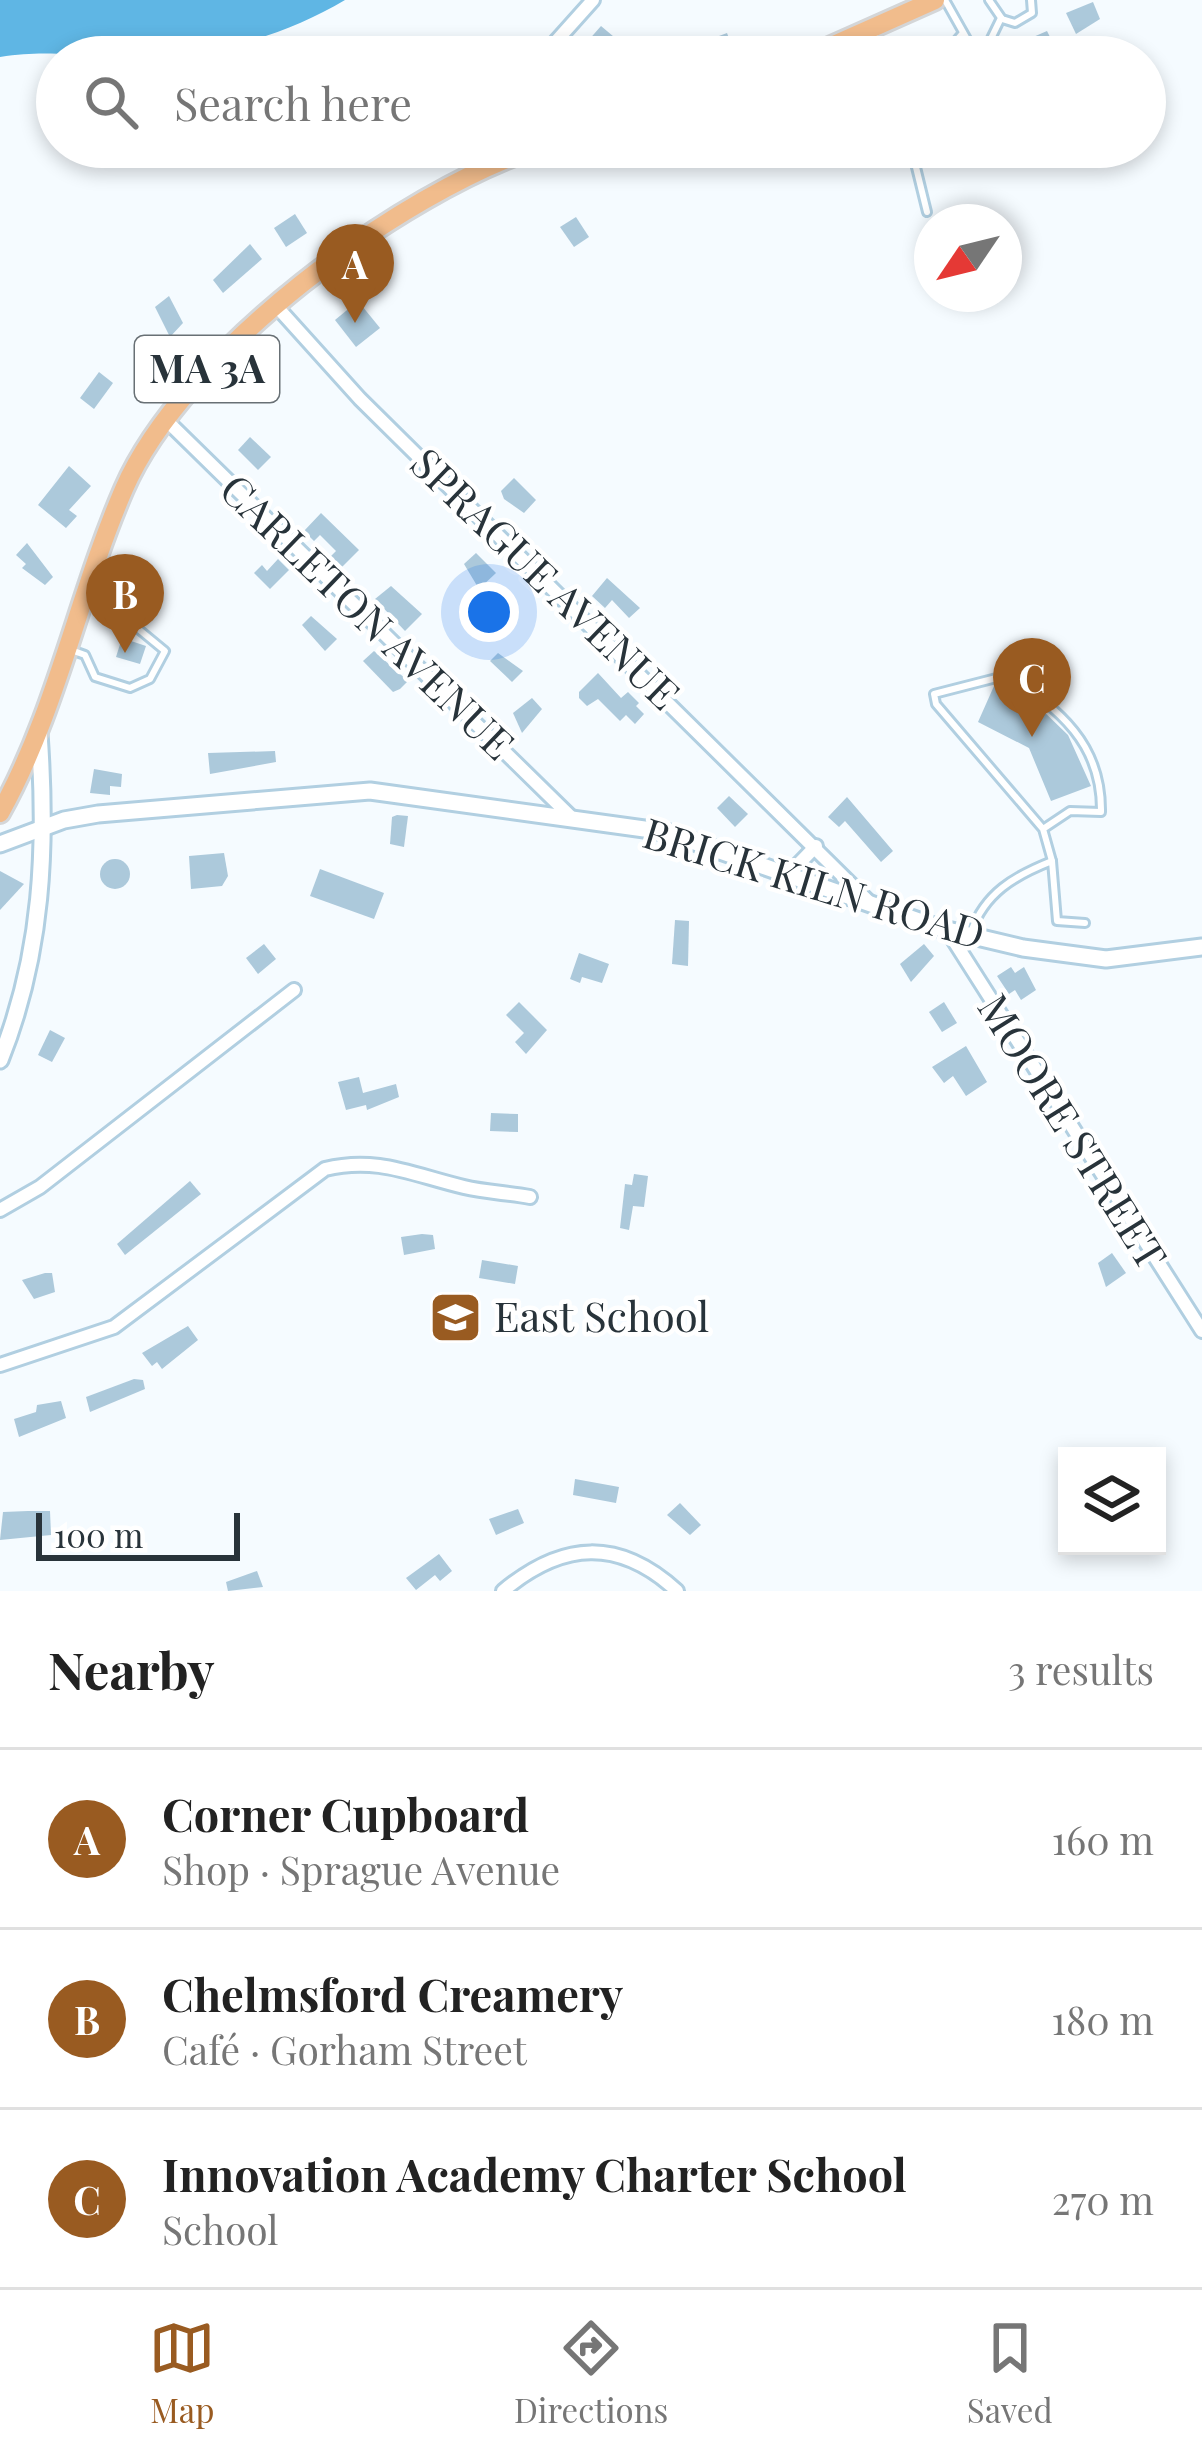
<!DOCTYPE html>
<html lang="en">
<head>
<meta charset="utf-8">
<style>
	:root { --surface:#fff; --page:#f2f2f2; --text:#222; --muted:#767676; --line:#e0e0e0; --accent:#995b21 }
	body { margin:0; font-family:"Playfair Display",serif; background:var(--page); color:var(--text) }
	.controls { position:absolute; right:36px; bottom:36px; display:grid; overflow:hidden; border-radius:0px; box-shadow:0 6px 18px #0003 }
	.controls button { width:108px; height:108px; display:grid; place-items:center; padding:0; border:0; border-bottom:3px solid var(--line); background:var(--surface); color:var(--text); font:60px sans-serif }
	.compass { position:absolute; left:914px; top:204px; width:108px; height:108px; border-radius:50%; background:var(--surface); box-shadow:0 6px 18px #0003; rotate:235deg }
	.scale { position:absolute; left:36px; bottom:30px; width:204px; box-sizing:border-box; padding-left:12px; border:6px solid #28333a; border-top:0; font-size:33px; line-height:42px; white-space:nowrap; color:#28333a; -webkit-text-stroke:9px #fff; paint-order:stroke }
	.you { position:absolute; left:489px; top:612px; width:42px; height:42px; margin:-30px; border:9px solid #fff; border-radius:50%; background:#1a73e8; box-shadow:0 0 0 18px #1a73e833 }
	.badge { display:grid; place-items:center; width:78px; height:78px; border-radius:50%; background:var(--accent); color:#fff; font-size:39px; font-weight:700 }
	.pin { position:absolute; translate:-50% -99px; filter:drop-shadow(0 3px 6px #0008) }
	.pin::after { content:''; position:absolute; top:63px; width:42px; height:36px; background:inherit; clip-path:polygon(0 0,100% 0,50% 100%) }
	.list { margin:0; padding:0; list-style:none }
	h2 { display:flex; justify-content:space-between; align-items:center; height:156px; margin:0; padding:0 48px; font-size:51px }
	h2 small { font-size:39px; font-weight:400; color:var(--muted) }
	.list li { display:grid; grid-template-columns:78px 1fr auto; gap:36px; align-items:center; box-sizing:border-box; height:180px; padding:0 48px; border-top:3px solid var(--line) }
	.list b { display:block; font-size:45px; white-space:nowrap }
	.list p { margin:0; font-size:39px; white-space:nowrap; color:var(--muted) }
	.list em { font-size:39px; font-style:normal; color:var(--muted) }
	.icon { flex:none; width:66px; height:66px; fill:none; stroke:currentColor; stroke-width:2; stroke-linecap:round; stroke-linejoin:round }
	.map { position:relative; flex:none; width:1202px; height:1591px; overflow:hidden }
	.search { position:absolute; background:var(--surface); box-shadow:0 6px 18px #0003; left:36px; right:36px; top:36px; height:132px; display:flex; align-items:center; gap:30px; box-sizing:border-box; padding:0 42px; border-radius:66px; color:var(--muted); font-size:45px }
	.sheet { height:696px; background:var(--surface) }
	nav { display:flex; justify-content:space-around; align-items:center; box-sizing:border-box; height:168px; border-top:3px solid var(--line); background:var(--surface); font-size:33px; color:var(--muted) }
	nav a { display:grid; justify-items:center; gap:6px }
	nav .on { color:var(--accent) }
	.map>svg:first-child { display:block }
</style>
</head>
<body>
<div class="map">
<svg width="1202" height="1591" viewBox="0 0 1202 1591">
	<rect width="100%" height="100%" fill="#f5fbff"/>
	<path fill="#5fb6e4" d="M0 0H345C272 43 187 63 102 57 63 54 40 51 0 57Z"/>
	<g fill="#acc9db">
		<polygon points="1093,2 1100,19 1076,34 1066,13"/>
		<polygon points="601,26 620,42 607,57 587,42"/>
		<polygon points="1047,31 1056,49 1050,57 1031,57 1024,41"/>
		<polygon points="727,33 734,52 697,57 695,45"/>
		<polygon points="295,214 307,233 286,247 274,228"/>
		<polygon points="576,217 589,237 574,247 560,227"/>
		<polygon points="250,244 262,259 223,293 213,280"/>
		<polygon points="169,296 183,323 170,337 155,307"/>
		<polygon points="358,301 380,328 356,347 335,320"/>
		<polygon points="99,372 113,383 94,409 80,398"/>
		<polygon points="250,437 271,457 258,470 238,450"/>
		<polygon points="69,466 91,486 69,510 77,516 66,528 38,505"/>
		<polygon points="514,478 536,500 524,513 504,499 501,491"/>
		<polygon points="321,513 359,550 341,568 330,557 336,551 320,535 314,541 304,531"/>
		<polygon points="27,543 53,577 45,585 22,568 26,564 16,555"/>
		<polygon points="476,553 496,573 479,589 464,564"/>
		<polygon points="278,559 289,570 270,589 254,573 262,565 267,571"/>
		<polygon points="607,578 640,608 629,618 612,600 605,608 592,596"/>
		<polygon points="391,586 422,614 405,631 375,599"/>
		<polygon points="311,616 337,639 325,651 302,625"/>
		<polygon points="122,638 146,646 140,664 116,657"/>
		<polygon points="374,651 408,681 400,689 393,692 363,661"/>
		<polygon points="498,653 523,671 512,682 490,661"/>
		<polygon points="598,673 621,698 628,692 639,703 636,706 644,714 635,724 626,715 620,721 598,699 587,706 579,698 579,692"/>
		<polygon points="1002,684 1039,707 1068,735 1091,786 1051,801 1029,748 978,722 994,686"/>
		<polygon points="532,698 542,709 522,733 513,713"/>
		<polygon points="275,751 276,762 210,774 208,753"/>
		<polygon points="94,769 122,774 121,787 110,786 110,795 90,793"/>
		<polygon points="729,796 748,814 735,827 717,808"/>
		<polygon points="847,797 893,851 881,862 845,821 839,827 828,817"/>
		<polygon points="397,815 408,816 404,847 390,844 392,817"/>
		<polygon points="224,853 228,876 222,886 191,889 189,856"/>
		<circle cx="115" cy="874" r="15"/>
		<polygon points="320,869 384,893 374,919 310,896"/>
		<polygon points="0,871 24,884 0,910"/>
		<polygon points="675,920 689,921 688,966 672,964"/>
		<polygon points="264,944 276,959 258,974 246,958"/>
		<polygon points="924,944 934,956 911,982 900,964"/>
		<polygon points="579,953 609,964 602,983 582,977 580,983 570,979"/>
		<polygon points="1011,967 1015,973 1024,967 1036,990 1021,1000 1015,990 1009,994 997,976"/>
		<polygon points="519,1002 547,1030 526,1054 515,1042 524,1033 506,1015"/>
		<polygon points="944,1002 957,1023 942,1032 929,1012"/>
		<polygon points="50,1030 65,1038 52,1062 38,1055"/>
		<polygon points="966,1046 987,1082 966,1096 953,1076 944,1083 932,1067"/>
		<polygon points="359,1077 363,1093 396,1084 399,1097 367,1110 366,1105 346,1110 338,1082"/>
		<polygon points="491,1113 518,1114 518,1132 490,1131"/>
		<polygon points="634,1174 648,1176 644,1207 633,1206 629,1230 620,1228 625,1184 632,1185"/>
		<polygon points="190,1181 201,1194 125,1255 117,1244"/>
		<polygon points="422,1234 433,1235 435,1249 404,1255 401,1237"/>
		<polygon points="1112,1253 1126,1273 1106,1287 1098,1263"/>
		<polygon points="482,1260 518,1266 515,1284 479,1278"/>
		<polygon points="45,1273 52,1273 55,1292 34,1299 22,1280"/>
		<polygon points="188,1326 198,1340 162,1369 157,1362 152,1366 142,1353"/>
		<polygon points="134,1379 143,1380 145,1389 90,1412 86,1397"/>
		<polygon points="61,1401 66,1418 19,1437 14,1419 36,1412 37,1405"/>
		<polygon points="575,1479 619,1487 616,1503 573,1495"/>
		<polygon points="680,1503 701,1525 690,1535 667,1515"/>
		<polygon points="518,1509 524,1523 496,1535 489,1519"/>
		<polygon points="28,1511 50,1511 51,1535 0,1540 3,1512"/>
		<polygon points="439,1554 452,1571 440,1581 435,1575 416,1590 406,1578"/>
		<polygon points="257,1571 263,1587 228,1591 226,1582"/>
	</g>
	<g fill="none" stroke-linecap="round" stroke-linejoin="round">
		<defs>
			<g id="service">
				<polyline points="945,0 977,57"/>
				<polyline points="989,0 1002,19 1015,23 1032,13 1031,0"/>
				<polyline points="873,33 883,57"/>
				<polyline points="942,57 963,33"/>
				<polyline points="982,57 1001,18"/>
				<polyline points="911,147 927,212"/>
				<polyline points="71,650 85,655 95,677 130,688 150,679 165,651 90,589"/>
				<path d="M1043 829 1070 811 1101 812C1102 743 1059 710 1008 675L934 694 936 704 1043 829 1052 861"/>
				<path d="M971 932C985 893 1014 876 1052 861L1057 921 1085 923"/>
			</g>
			<g id="minor">
				<polyline points="542,57 593,0"/>
				<polyline points="474,173 479,147"/>
				<polyline points="278,308 360,399 868,901"/>
				<polyline points="165,419 571,817"/>
				<polyline points="788,875 816,846"/>
				<polyline points="947,930 1202,1331"/>
				<polyline points="0,1210 40,1187 294,990"/>
				<path d="M0 1365 114 1327 325 1169C377 1156 413 1175 464 1187 485 1192 508 1193 530 1197"/>
				<path d="M503 1591C563 1541 619 1538 677 1591"/>
			</g>
			<g id="tertiary">
				<polyline points="0,844 64,820 98,814 370,791 666,832 939,928 1023,948 1106,959 1202,947"/>
				<path d="M0 1060C43 953 47 846 39 733"/>
			</g>
			<g id="primary">
				<polyline points="807,57 935,0"/>
				<path d="M0 813C57 711 78 595 124 489 183 353 400 192 539 147"/>
			</g>
		</defs>
		<use href="#service" stroke="#b1cfe1" stroke-width="12"/>
		<use href="#minor" stroke="#b1cfe1" stroke-width="18"/>
		<use href="#tertiary" stroke="#b1cfe1" stroke-width="21"/>
		<use href="#primary" stroke="#d4d6d8" stroke-width="24"/>
		<use href="#service" stroke="#fff" stroke-width="6"/>
		<use href="#minor" stroke="#fff" stroke-width="12"/>
		<use href="#tertiary" stroke="#fff" stroke-width="15"/>
		<use href="#primary" stroke="#f1bc8c" stroke-width="18"/>
	</g>
	<defs>
		<symbol id="school-square" viewBox="-11 -11 22 22"><rect x="-9" y="-9" width="18" height="18" rx="4" fill="#995b21" stroke="#fff"/><path d="M0-5L7-2L0 1L-7-2ZM-4 1L0 2.5L4 1V4Q0 6-4 4Z" fill="#fff"/></symbol>
	</defs>
	<g fill-rule="evenodd">
		<use href="#school-square" x="426" y="1288" width="59" height="59"/>
	</g>
	<g text-anchor="middle" stroke-width="9" stroke-linejoin="round" paint-order="stroke">
		<rect fill="#fff" stroke="#687075" stroke-width="3" x="135" y="336" width="144" height="66" rx="9"/>
		<g font-size="39" font-weight="bold" fill="#28333a">
			<text x="207" y="383">MA 3A</text>
		</g>
		<g font-size="42" fill="#28333a" stroke="#fff">
			<text transform="translate(545 579) rotate(44)" y="15">SPRAGUE AVENUE</text>
			<text transform="translate(367 617) rotate(44)" y="15">CARLETON AVENUE</text>
			<text transform="translate(814 884) rotate(17)" y="15">BRICK KILN ROAD</text>
			<text transform="translate(1072 1132) rotate(58)" y="15">MOORE STREET</text>
		</g>
		<g font-size="42" fill="#28333a" stroke="#fff" text-anchor="start">
			<text x="494" y="1332">East School</text>
		</g>
	</g>
</svg>
<div class="controls">
<button><svg class="icon" aria-label="layers" viewBox="0 0 24 24"><path d="M12 4l9 5-9 5-9-5zM3 14l9 5 9-5"/></svg></button>
</div>
<svg class="compass" viewBox="-18 -18 36 36"><path d="M0-13l5 13h-10z" fill="#e53935"/><path d="M0 13l5-13h-10z" fill="#767676"/></svg>
<div class="scale">100 m</div>
<div class="you"></div>
<div class="pin badge" style="left:355px;top:323px">A</div>
<div class="pin badge" style="left:125px;top:653px">B</div>
<div class="pin badge" style="left:1032px;top:737px">C</div>
<div class="search"><svg class="icon" aria-label="search" viewBox="0 0 24 24"><circle cx="10" cy="10" r="6"/><path d="M15 15l6 6"/></svg>Search here</div>
</div>
<section class="sheet">
<h2>Nearby<small>3 results</small></h2>
<ul class="list">
<li><span class="badge">A</span><div><b>Corner Cupboard</b><p>Shop · Sprague Avenue</p></div><em>160 m</em></li>
<li><span class="badge">B</span><div><b>Chelmsford Creamery</b><p>Café · Gorham Street</p></div><em>180 m</em></li>
<li><span class="badge">C</span><div><b>Innovation Academy Charter School</b><p>School</p></div><em>270 m</em></li>
</ul>
</section>
<nav>
<a class="on"><svg class="icon" aria-label="map" viewBox="0 0 24 24"><path d="M3 6l6-2 6 2 6-2v14l-6 2-6-2-6 2zM9 4v14M15 6v14"/></svg>Map</a>
<a><svg class="icon" aria-label="directions" viewBox="0 0 24 24"><path d="M12 3l9 9-9 9-9-9zM9 14v-3h6M13 9l2 2-2 2"/></svg>Directions</a>
<a><svg class="icon" aria-label="saved" viewBox="0 0 24 24"><path d="M7 4h10v16l-5-4-5 4z"/></svg>Saved</a>
</nav>
</body>
</html>
